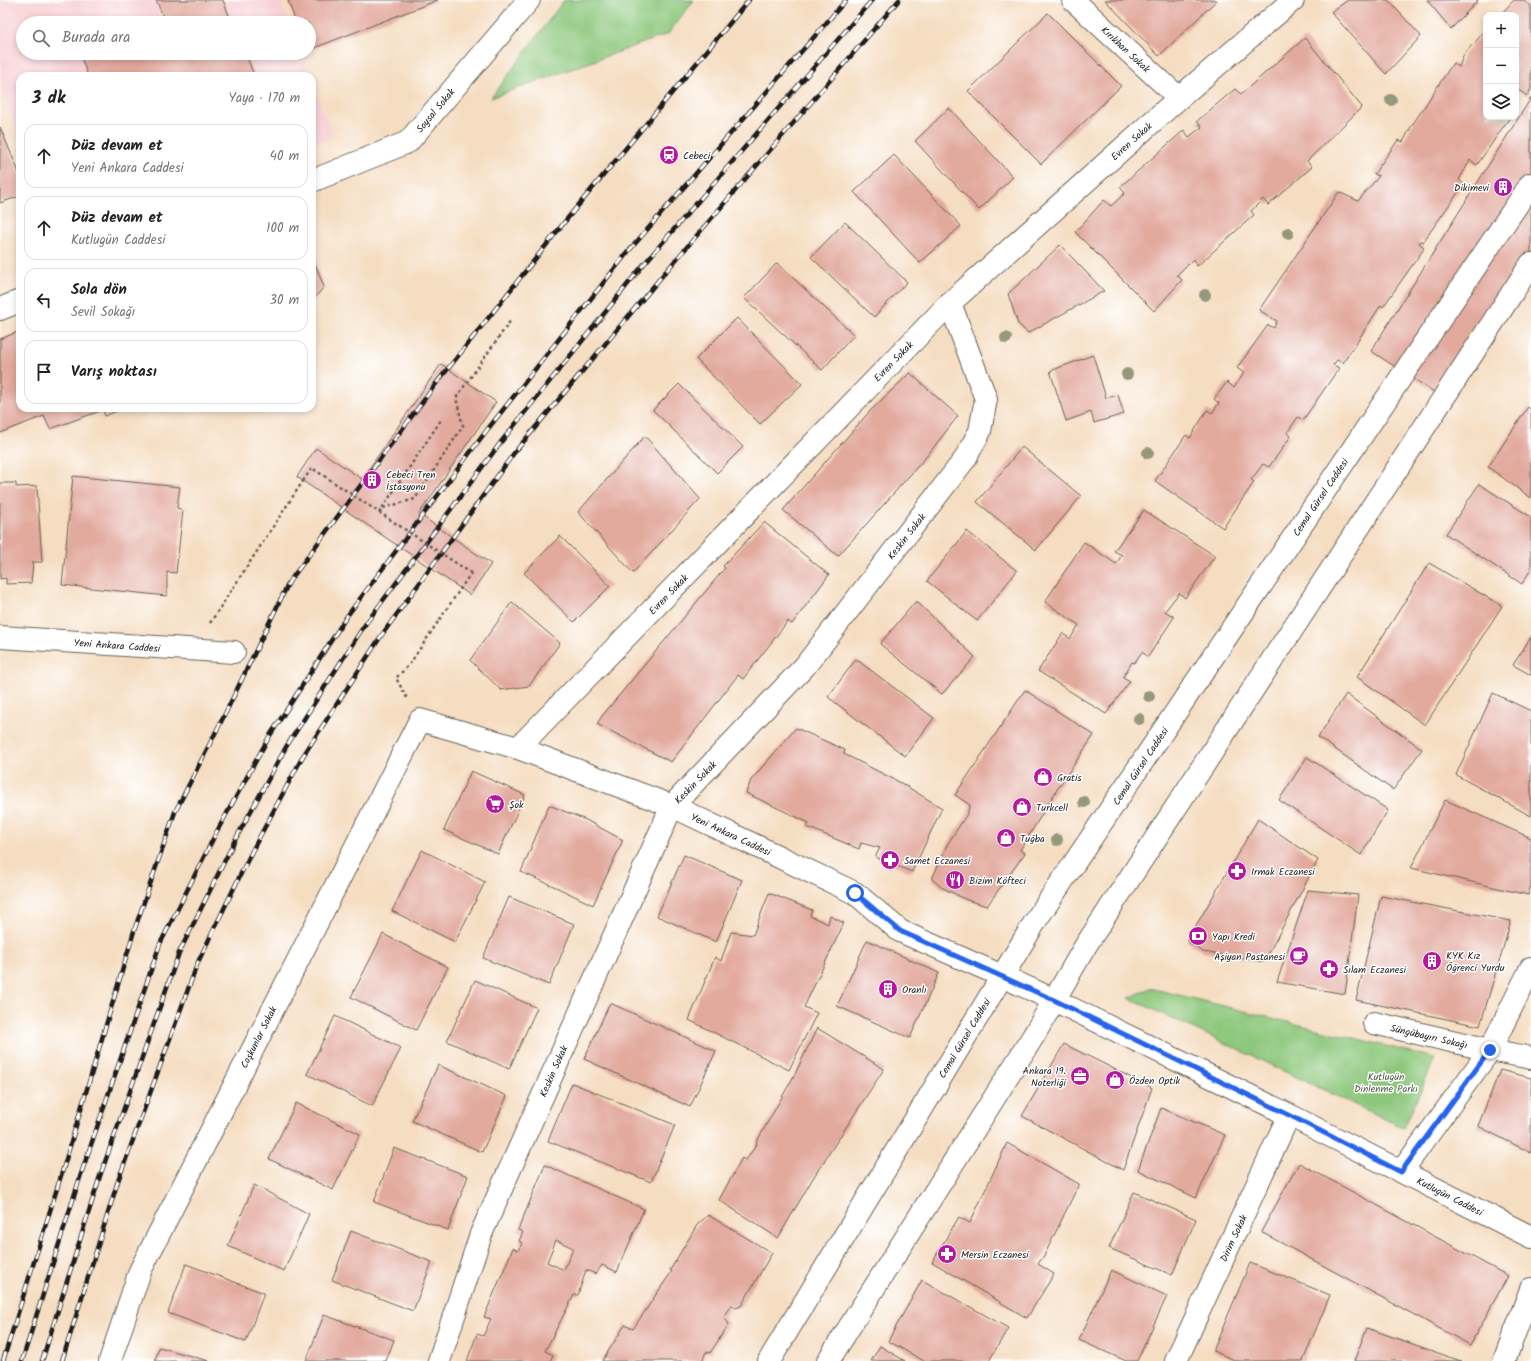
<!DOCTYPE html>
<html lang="tr">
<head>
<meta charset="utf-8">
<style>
	:root { --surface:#fff; --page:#f2f2f2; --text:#222; --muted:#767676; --line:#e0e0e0 }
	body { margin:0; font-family:Kalam,sans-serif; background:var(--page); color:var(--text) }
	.controls { position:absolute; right:12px; top:12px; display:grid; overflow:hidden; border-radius:8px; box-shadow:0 2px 6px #0003 }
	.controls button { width:36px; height:36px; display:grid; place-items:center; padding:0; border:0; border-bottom:1px solid var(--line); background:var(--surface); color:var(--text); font:20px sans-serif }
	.stop { position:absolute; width:12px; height:12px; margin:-9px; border:3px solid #2563eb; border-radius:50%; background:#fff }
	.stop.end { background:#2563eb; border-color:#fff; box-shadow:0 1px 4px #0008 }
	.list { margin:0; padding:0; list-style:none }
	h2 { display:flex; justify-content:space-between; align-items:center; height:52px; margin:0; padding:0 16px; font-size:17px }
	h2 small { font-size:13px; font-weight:400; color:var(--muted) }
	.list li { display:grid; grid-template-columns:26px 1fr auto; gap:12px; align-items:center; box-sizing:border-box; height:64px; margin:0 8px 8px; padding:0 8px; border:1px solid var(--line); border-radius:12px }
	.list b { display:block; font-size:15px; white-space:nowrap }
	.list p { margin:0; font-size:13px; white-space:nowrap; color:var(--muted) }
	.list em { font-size:13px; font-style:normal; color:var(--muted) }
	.icon { flex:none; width:22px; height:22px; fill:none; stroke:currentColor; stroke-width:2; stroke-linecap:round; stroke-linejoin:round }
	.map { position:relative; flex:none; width:1531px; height:1361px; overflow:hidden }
	.search { position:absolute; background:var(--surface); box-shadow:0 2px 6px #0003; left:16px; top:16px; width:300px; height:44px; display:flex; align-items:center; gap:10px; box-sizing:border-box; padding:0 14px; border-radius:22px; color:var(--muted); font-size:15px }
	.panel { position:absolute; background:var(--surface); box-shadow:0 2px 6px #0003; left:16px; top:72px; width:300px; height:340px; border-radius:12px }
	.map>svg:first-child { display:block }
</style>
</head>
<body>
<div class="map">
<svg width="1531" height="1361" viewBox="0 0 1531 1361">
	<rect width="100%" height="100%" fill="#fff"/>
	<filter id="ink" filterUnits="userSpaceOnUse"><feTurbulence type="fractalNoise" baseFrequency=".025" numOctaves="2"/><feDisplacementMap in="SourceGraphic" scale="8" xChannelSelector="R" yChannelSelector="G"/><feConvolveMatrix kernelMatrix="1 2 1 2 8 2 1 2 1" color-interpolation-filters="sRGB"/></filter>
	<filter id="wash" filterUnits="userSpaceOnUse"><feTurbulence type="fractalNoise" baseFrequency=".012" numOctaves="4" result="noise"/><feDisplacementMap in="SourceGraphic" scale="16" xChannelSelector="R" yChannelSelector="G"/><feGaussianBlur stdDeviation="0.9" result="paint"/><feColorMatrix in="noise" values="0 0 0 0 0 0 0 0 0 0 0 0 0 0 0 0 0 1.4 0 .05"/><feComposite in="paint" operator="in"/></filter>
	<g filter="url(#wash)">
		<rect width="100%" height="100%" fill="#f5ddc1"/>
		<g fill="#f7cfd4">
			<polygon points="2,0 280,0 289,23 23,23 23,53 300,53 309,76 20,76 20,135 0,87 0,1"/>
			<polygon points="312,84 333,137 312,145"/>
		</g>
		<g fill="#8cc77b" stroke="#54724c">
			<polygon points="564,0 694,0 668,34 491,98"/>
			<polygon points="1150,988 1435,1058 1404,1128 1129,998"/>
		</g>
		<g id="blocks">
			<g fill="#e2a99d" fill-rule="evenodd">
				<polygon points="156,0 223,0 232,23 166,23"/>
				<polygon points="288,0 438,0 309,50 309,23 296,23"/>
				<polygon points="1105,0 1217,0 1159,56"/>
				<polygon points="1348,0 1388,0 1421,36 1386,74 1331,12"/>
				<polygon points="1427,0 1478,0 1451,29"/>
				<polygon points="1514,0 1522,0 1531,6 1531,89 1527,96 1517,89 1516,92 1516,15 1500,15"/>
				<polygon points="1048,13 1121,86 1041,164 968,91"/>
				<polygon points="1486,30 1486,117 1510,117 1477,165 1470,160 1459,180 1464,184 1423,242 1421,240 1419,243 1424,247 1423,250 1383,307 1381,305 1343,363 1337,360 1333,365 1339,368 1303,420 1298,417 1287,433 1291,436 1269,467 1263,464 1251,480 1254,482 1223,528 1155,481 1186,435 1190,438 1207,410 1212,413 1219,403 1214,399 1227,382 1234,388 1244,373 1237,368 1268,325 1274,328 1277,321 1259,310 1339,192 1358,201 1379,176 1374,174 1398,140 1403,142 1411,127 1453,63 1459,67 1464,54"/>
				<polygon points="1305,38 1362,107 1307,161 1312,167 1268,205 1263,199 1251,211 1254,215 1197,266 1193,259 1177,275 1182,280 1154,311 1075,232 1104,200 1111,206 1125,193 1120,187 1184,130 1189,137 1202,127 1197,121 1235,89 1241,94"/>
				<polygon points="99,53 245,53 254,75 250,76 88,76 82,60"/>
				<polygon points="1531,98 1531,276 1448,401 1371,351"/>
				<polygon points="949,108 1013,177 979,210 915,141"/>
				<polygon points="0,127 20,175 20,196 0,203"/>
				<polygon points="894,155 961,226 920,263 854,192"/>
				<polygon points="845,222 907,282 874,317 811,257"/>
				<polygon points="1060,245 1104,291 1028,333 1018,324 1008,294"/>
				<polygon points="312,256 324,287 312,301"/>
				<polygon points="777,263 854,335 822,370 744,298"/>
				<polygon points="737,318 802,384 760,424 696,359"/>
				<polygon points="20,331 20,408 124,408 105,416 103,410 50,429 44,416 0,433 0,339"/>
				<polygon points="1093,355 1106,398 1118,395 1124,414 1094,423 1091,412 1066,421 1050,371"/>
				<polygon points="441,364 496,402 419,514 491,564 470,595 297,477 316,448 362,479"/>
				<polygon points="910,373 958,416 926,457 838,556 783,510 870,411"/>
				<polygon points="679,384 743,447 717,473 653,410"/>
				<polygon points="1528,407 1531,410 1531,498 1488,467"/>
				<polygon points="645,436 700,499 633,573 578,512"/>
				<polygon points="1022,447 1081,496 1036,550 977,502"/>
				<polygon points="73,476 180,487 177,508 183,510 176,573 167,572 167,596 62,585"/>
				<polygon points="0,483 16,483 16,487 37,486 42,562 33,562 31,583 6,584 6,578 0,579"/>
				<polygon points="1479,484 1531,517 1531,569 1522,584 1446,534"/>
				<polygon points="1144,510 1215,556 1185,598 1179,593 1165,611 1174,617 1148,657 1142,652 1134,663 1132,662 1123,677 1130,681 1106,714 1038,671 1063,633 1070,639 1079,625 1045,602 1084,542 1116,564 1122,555 1114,551"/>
				<polygon points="764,522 829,575 792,624 788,621 743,679 738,675 671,762 597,724 602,716 725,568 723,566"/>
				<polygon points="967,531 1017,571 977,621 927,581"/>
				<polygon points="560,536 610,586 574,622 524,573"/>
				<polygon points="1429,563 1502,606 1425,725 1357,677"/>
				<polygon points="916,601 975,657 942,694 880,644"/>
				<polygon points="512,602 560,643 529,686 501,690 470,660"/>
				<polygon points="1531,637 1531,675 1513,665"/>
				<polygon points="856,659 934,718 905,756 828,697"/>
				<polygon points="1025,690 1094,735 1058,788 1020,850 1025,853 987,906 967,900 941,887 932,879 947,845 967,814 970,805 955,795"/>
				<polygon points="1493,693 1531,711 1531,816 1456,775"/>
				<polygon points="1346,694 1422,749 1393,790 1318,737"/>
				<polygon points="796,728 845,750 844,754 901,783 942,808 912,872 875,857 880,848 861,843 859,849 807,827 809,823 746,793 751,780"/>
				<polygon points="1307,757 1388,810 1361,855 1279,800"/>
				<polygon points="471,771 525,795 498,854 444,830"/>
				<polygon points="1445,800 1531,838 1531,885 1528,895 1411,868"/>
				<polygon points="549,805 586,820 623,840 593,905 558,888 521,872"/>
				<polygon points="1258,819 1318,860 1264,962 1203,952 1187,941"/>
				<polygon points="422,850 485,882 455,942 392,911"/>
				<polygon points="684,855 742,880 716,942 657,916"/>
				<polygon points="1308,890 1358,895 1345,994 1277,982"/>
				<polygon points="769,893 812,910 810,916 828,924 830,916 844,923 804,1007 817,1013 789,1070 689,1020 715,957 721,961 731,932 753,935"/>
				<polygon points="1381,896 1511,921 1480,1026 1356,1000"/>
				<polygon points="509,897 574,924 549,985 483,958"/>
				<polygon points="383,934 448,967 416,1030 351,997"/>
				<polygon points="867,940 939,973 910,1038 837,1006"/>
				<polygon points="475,980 537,1008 509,1069 447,1041"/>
				<polygon points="610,1003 716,1051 690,1107 584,1059"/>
				<polygon points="335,1016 401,1048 372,1106 307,1074"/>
				<polygon points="817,1028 884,1069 813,1178 778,1238 719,1200 742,1158 746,1160 757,1144 756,1143 795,1074"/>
				<polygon points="1064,1044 1152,1088 1123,1170 1022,1116"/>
				<polygon points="438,1065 507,1096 482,1152 412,1121"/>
				<polygon points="1500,1070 1531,1078 1531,1153 1478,1126"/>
				<polygon points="572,1083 675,1125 651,1182 548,1141"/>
				<polygon points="296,1103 360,1134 333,1190 269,1159"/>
				<polygon points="1161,1108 1225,1135 1196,1198 1138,1170"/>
				<polygon points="1007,1143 1079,1184 1045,1254 1038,1264 1054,1274 1027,1318 932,1262 959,1217 970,1223"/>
				<polygon points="394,1148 468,1176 448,1230 374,1202"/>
				<polygon points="1299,1163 1508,1276 1470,1345 1261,1232"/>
				<path d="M545 1165 644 1209 617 1272 602 1265 596 1274 586 1270 578 1295H574L545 1351 553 1355 550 1361H467L477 1334 483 1336 491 1319 484 1317 513 1248 518 1251 522 1243 519 1241 523 1232 518 1230ZM556 1240 573 1248 564 1270 547 1262Z"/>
				<polygon points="254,1185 309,1214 284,1271 228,1246"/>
				<polygon points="1134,1192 1196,1219 1172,1275 1109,1248"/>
				<polygon points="708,1215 772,1253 741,1306 736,1308 732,1305 724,1317 729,1324 710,1353 706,1352 702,1361 602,1361 625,1325 633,1329 672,1271 670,1270 697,1225"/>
				<polygon points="351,1231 432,1262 413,1311 332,1280"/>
				<polygon points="1250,1263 1330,1295 1303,1361 1237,1361 1213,1351"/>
				<polygon points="186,1264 264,1293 246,1342 168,1313"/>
				<polygon points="1111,1270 1167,1296 1137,1361 1126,1361 1079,1340"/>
				<polygon points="922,1280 1008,1328 989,1361 924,1361 888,1341"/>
				<polygon points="324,1315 394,1340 386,1361 306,1361"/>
				<polygon points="1367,1328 1461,1361 1354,1361"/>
				<polygon points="880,1346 905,1361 871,1361"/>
				<polygon points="159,1347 209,1361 155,1361"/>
			</g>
		</g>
	</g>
	<g filter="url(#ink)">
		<use href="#blocks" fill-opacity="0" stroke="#686056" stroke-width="1"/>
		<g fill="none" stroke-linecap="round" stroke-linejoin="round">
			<defs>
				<g id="street">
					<polyline points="1073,0 1179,98"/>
					<polyline points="312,181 408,142 529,0"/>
					<polyline points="0,309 20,301"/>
					<polyline points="0,637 234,652"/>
					<polyline points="518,748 950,303 1179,98 1293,0"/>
					<polyline points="1374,1023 1490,1050 1531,1058"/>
					<polyline points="1401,1172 1490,1050 1531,968"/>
					<polyline points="110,1361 140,1271 420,720 518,748 672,806 855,893 900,931 1002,976"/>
					<polyline points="439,1361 481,1234 672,806 805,666 965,459 980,431 986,399 950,303"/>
					<polyline points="1176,1361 1289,1115"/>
					<polyline points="1504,1361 1531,1289"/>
				</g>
				<polyline id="secondary" points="1002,976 1054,1000 1289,1115 1531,1237"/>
				<g id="primary">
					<polyline points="769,1361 1038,917 1531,184"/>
					<polyline points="828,1361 1034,1035 1086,945 1531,264"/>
				</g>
			</defs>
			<use href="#street" stroke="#686056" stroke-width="24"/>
			<use href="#secondary" stroke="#686056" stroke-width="24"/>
			<use href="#primary" stroke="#686056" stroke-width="24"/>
			<g stroke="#686056" stroke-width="2.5" stroke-dasharray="3 3" stroke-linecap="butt">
				<polyline points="383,508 415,499 463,426 456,398 511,320"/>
				<polyline points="379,513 441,420"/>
				<polyline points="210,623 303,481"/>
				<polyline points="407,698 396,678 409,665 471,573"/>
			</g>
			<use href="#street" stroke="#fff" stroke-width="22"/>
			<use href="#secondary" stroke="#fff" stroke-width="22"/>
			<use href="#primary" stroke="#fff" stroke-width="22"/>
			<defs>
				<g id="rail">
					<polyline points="3,1361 64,1166 134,931 175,812 225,714 289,582 435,385 567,219 749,0"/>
					<polyline points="22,1361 82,1171 160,944 216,833 269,737 347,616 487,430 627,253 846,0"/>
					<polyline points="42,1361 100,1176 179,953 234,842 286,747 364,626 501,442 644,264 872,0"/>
					<polyline points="62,1361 118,1181 198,962 252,851 303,756 381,636 514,453 662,276 899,0"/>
				</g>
			</defs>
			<use href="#rail" stroke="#1c1c1c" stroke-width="4.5"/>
			<use href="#rail" stroke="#fff" stroke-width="3" stroke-dasharray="9" stroke-linecap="butt"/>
			<polyline stroke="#686056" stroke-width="2.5" stroke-dasharray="3 3" stroke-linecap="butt" points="303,481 312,468 471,573"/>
		</g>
		<g fill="#96987b">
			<circle cx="1391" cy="100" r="6"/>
			<circle cx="1288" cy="233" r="6"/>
			<circle cx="1205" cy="295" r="6"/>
			<circle cx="1006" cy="338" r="6"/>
			<circle cx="1127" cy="374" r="6"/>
			<circle cx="1148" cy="453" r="6"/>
			<circle cx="1149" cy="696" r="6"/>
			<circle cx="1139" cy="719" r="6"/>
			<circle cx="1084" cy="802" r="6"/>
			<circle cx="1057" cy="840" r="6"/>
		</g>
	</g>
	<g fill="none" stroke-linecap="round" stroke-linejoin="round" filter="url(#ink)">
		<polyline stroke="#2563eb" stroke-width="5" points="855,893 900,931 1054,1000 1289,1115 1401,1172 1490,1050"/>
	</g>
	<defs>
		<symbol id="station-disc" viewBox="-11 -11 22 22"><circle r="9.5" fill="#b5179e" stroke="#fff"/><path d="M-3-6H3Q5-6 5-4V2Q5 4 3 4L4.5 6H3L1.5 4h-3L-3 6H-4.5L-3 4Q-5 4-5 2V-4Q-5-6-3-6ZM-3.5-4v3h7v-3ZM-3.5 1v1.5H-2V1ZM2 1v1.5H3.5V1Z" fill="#fff"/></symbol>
		<symbol id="building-disc" viewBox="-11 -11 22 22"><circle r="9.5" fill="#b5179e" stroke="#fff"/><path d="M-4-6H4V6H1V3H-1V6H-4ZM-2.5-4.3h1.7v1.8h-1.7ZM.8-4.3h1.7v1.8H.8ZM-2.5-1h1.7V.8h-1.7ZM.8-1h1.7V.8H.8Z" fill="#fff"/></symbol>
		<symbol id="shop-disc" viewBox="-11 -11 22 22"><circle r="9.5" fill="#b5179e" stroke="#fff"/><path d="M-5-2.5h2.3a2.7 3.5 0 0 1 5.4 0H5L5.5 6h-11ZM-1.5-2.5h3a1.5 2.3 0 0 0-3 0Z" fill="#fff"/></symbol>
		<symbol id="supermarket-disc" viewBox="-11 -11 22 22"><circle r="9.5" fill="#b5179e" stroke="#fff"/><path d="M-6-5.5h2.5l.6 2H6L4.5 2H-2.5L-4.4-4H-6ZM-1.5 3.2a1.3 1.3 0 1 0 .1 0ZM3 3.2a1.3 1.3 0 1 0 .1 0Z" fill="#fff"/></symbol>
		<symbol id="pharmacy-disc" viewBox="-11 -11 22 22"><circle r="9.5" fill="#b5179e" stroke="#fff"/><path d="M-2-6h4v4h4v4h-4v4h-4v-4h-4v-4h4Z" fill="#fff"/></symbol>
		<symbol id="restaurant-disc" viewBox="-11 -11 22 22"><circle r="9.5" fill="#b5179e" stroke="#fff"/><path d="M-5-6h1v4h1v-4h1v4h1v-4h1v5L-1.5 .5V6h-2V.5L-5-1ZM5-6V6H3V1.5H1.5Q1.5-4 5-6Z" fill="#fff"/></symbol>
		<symbol id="bank-disc" viewBox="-11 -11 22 22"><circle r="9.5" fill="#b5179e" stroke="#fff"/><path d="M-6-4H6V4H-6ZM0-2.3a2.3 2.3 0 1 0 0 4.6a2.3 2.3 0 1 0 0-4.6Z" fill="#fff"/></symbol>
		<symbol id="cafe-disc" viewBox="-11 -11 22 22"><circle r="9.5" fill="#b5179e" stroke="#fff"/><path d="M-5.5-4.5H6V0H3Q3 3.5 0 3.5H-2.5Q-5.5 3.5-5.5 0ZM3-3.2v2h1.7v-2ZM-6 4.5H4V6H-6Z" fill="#fff"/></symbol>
		<symbol id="office-disc" viewBox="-11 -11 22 22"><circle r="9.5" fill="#b5179e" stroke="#fff"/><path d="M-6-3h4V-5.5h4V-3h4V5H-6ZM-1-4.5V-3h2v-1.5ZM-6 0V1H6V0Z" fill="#fff"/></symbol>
	</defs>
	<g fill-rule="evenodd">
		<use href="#station-disc" x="658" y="144" width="22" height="22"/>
		<use href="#building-disc" x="1492" y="176" width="22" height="22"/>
		<use href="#building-disc" x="361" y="469" width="22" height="22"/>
		<use href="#shop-disc" x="1032" y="766" width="22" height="22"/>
		<use href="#supermarket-disc" x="484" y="793" width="22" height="22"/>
		<use href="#shop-disc" x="1011" y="796" width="22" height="22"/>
		<use href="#shop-disc" x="995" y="827" width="22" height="22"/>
		<use href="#pharmacy-disc" x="879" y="849" width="22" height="22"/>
		<use href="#pharmacy-disc" x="1226" y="860" width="22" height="22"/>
		<use href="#restaurant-disc" x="944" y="869" width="22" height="22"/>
		<use href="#bank-disc" x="1187" y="925" width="22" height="22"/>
		<use href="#cafe-disc" x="1288" y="945" width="22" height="22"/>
		<use href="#building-disc" x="1421" y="950" width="22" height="22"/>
		<use href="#pharmacy-disc" x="1318" y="958" width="22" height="22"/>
		<use href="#building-disc" x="877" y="978" width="22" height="22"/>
		<use href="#office-disc" x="1069" y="1065" width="22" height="22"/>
		<use href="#shop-disc" x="1104" y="1069" width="22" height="22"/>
		<use href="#pharmacy-disc" x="936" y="1243" width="22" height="22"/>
	</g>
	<g text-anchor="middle" stroke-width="3" stroke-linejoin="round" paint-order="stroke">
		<g font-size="10" fill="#1c1c1c" stroke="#fff">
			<text transform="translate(1126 49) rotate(43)" y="4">Kırıkhan Sokak</text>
			<text transform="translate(435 110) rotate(-50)" y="4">Soysal Sokak</text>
			<text transform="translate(1131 141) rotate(-42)" y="4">Evren Sokak</text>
			<text transform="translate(893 361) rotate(-46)" y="4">Evren Sokak</text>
			<text transform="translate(1320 497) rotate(-56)" y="4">Cemal Gürsel Caddesi</text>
			<text transform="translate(906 536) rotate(-52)" y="4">Keskin Sokak</text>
			<text transform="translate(668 594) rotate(-46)" y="4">Evren Sokak</text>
			<text transform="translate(117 645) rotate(4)" y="4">Yeni Ankara Caddesi</text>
			<text transform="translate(1140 766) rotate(-56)" y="4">Cemal Gürsel Caddesi</text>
			<text transform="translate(695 782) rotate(-46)" y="4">Keskin Sokak</text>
			<text transform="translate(731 834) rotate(25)" y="4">Yeni Ankara Caddesi</text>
			<text transform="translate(1429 1036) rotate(13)" y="4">Süngübayırı Sokağı</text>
			<text transform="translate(258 1037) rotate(-63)" y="4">Coşkunlar Sokak</text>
			<text transform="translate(964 1038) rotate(-59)" y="4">Cemal Gürsel Caddesi</text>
			<text transform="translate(553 1071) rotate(-66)" y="4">Keskin Sokak</text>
			<text transform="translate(1450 1196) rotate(27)" y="4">Kutlugün Caddesi</text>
			<text transform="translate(1233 1238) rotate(-65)" y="4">Dirim Sokak</text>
		</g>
		<g font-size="10" fill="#1c1c1c" stroke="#fff" text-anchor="start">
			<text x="683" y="159">Cebeci</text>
			<text x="1489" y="191" text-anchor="end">Dikimevi</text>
			<text x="386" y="478">Cebeci Tren<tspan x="386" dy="12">İstasyonu</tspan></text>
			<text x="1057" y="781">Gratis</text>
			<text x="509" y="808">Şok</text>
			<text x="1036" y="811">Turkcell</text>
			<text x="1020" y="842">Tuğba</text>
			<text x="904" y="864">Samet Eczanesi</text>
			<text x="1251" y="875">Irmak Eczanesi</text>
			<text x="969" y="884">Bizim Köfteci</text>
			<text x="1212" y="940">Yapı Kredi</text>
			<text x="1446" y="959">KYK Kız<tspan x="1446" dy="12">Öğrenci Yurdu</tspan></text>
			<text x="1285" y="960" text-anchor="end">Aşiyan Pastanesi</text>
			<text x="1343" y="973">Sılam Eczanesi</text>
			<text x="902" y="993">Oranlı</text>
			<text x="1066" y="1074" text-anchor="end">Ankara 19.<tspan x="1066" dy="12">Noterliği</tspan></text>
			<text x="1129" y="1084">Özden Optik</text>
			<text x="961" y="1258">Mersin Eczanesi</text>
		</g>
		<g font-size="10" fill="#496042" stroke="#fff">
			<text x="1386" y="1080">Kutlugün<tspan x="1386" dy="12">Dinlenme Parkı</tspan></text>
		</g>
	</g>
</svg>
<div class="controls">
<button>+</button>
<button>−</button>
<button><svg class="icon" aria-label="layers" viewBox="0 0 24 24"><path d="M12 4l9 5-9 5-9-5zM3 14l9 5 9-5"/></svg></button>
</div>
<div class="stop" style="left:855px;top:893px"></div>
<div class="stop end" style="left:1490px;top:1050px"></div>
<div class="search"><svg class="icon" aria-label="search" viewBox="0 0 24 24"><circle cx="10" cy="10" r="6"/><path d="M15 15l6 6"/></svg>Burada ara</div>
<section class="panel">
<h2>3 dk<small>Yaya · 170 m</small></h2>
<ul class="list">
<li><svg class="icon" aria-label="ahead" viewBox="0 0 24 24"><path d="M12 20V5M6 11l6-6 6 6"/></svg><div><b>Düz devam et</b><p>Yeni Ankara Caddesi</p></div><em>40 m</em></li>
<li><svg class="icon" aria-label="ahead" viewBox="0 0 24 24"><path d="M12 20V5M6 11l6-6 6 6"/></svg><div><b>Düz devam et</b><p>Kutlugün Caddesi</p></div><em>100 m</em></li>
<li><svg class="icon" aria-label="left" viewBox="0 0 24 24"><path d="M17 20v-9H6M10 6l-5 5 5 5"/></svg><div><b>Sola dön</b><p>Sevil Sokağı</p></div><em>30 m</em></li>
<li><svg class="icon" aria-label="arrive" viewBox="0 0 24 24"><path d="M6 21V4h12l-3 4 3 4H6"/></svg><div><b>Varış noktası</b></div></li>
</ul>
</section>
</div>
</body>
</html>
